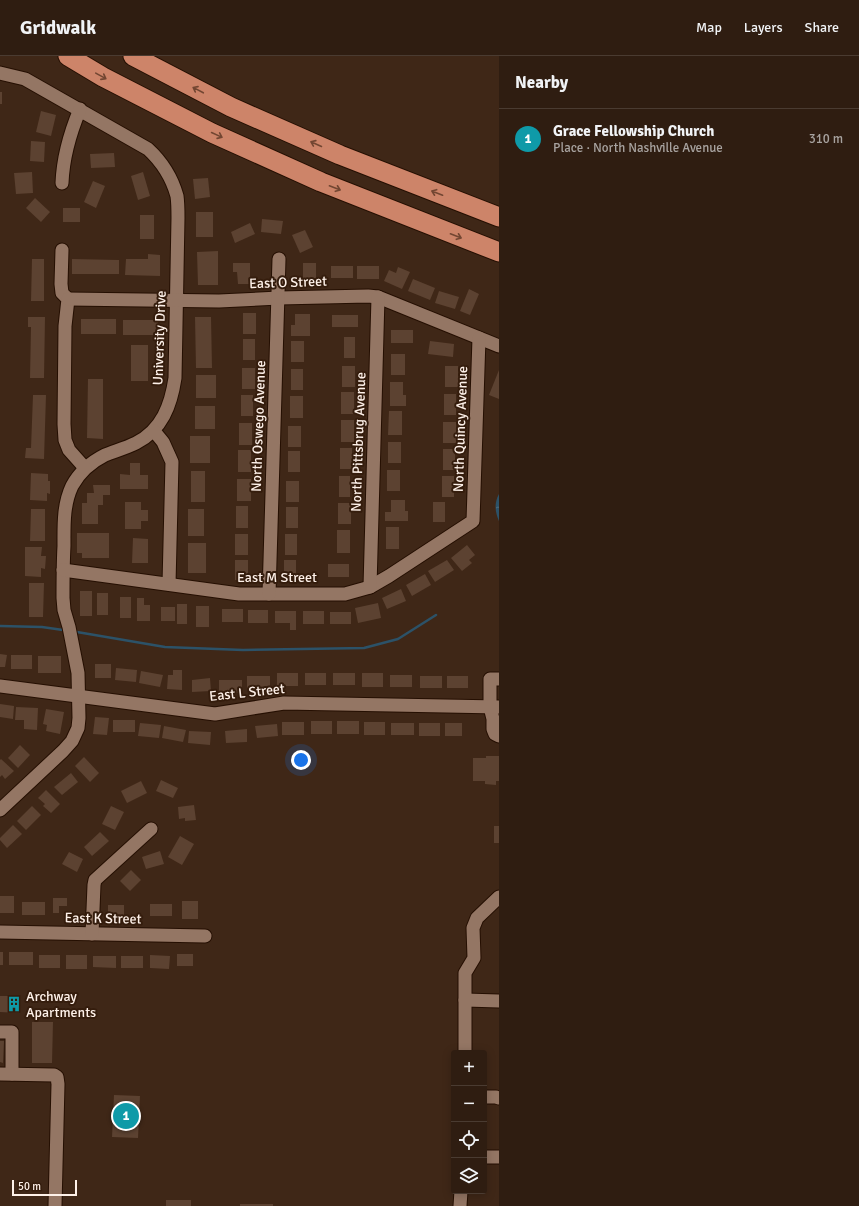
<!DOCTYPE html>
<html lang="en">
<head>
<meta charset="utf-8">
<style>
	:root { --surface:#2f1d11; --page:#37261a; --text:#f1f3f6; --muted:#a7a29f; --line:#4a3b31; --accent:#13cafb }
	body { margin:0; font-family:Signika,sans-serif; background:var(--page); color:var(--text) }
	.controls { position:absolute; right:12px; bottom:12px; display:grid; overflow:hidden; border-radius:4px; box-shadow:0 2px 10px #0003 }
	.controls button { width:36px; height:36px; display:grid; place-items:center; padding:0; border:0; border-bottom:1px solid var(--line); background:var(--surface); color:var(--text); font:20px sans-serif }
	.scale { position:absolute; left:12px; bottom:10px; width:65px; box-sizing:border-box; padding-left:4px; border:2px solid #fef1e9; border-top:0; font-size:11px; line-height:14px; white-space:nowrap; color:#fef1e9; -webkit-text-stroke:3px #351d0d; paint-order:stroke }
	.you { position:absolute; left:301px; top:704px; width:14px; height:14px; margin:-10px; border:3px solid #fff; border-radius:50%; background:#1a73e8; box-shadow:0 0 0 6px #1a73e833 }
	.badge { display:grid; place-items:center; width:26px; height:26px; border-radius:50%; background:var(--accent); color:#fff; font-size:13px; font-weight:700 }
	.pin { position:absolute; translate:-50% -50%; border:2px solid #fff; box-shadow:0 1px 4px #0006 }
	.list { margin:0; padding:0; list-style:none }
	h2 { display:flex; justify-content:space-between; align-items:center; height:52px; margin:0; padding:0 16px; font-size:17px }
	h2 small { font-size:13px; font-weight:400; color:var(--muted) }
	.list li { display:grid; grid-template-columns:26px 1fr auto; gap:12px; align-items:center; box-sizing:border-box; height:60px; padding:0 16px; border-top:1px solid var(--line) }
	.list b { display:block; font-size:15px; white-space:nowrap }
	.list p { margin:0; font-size:13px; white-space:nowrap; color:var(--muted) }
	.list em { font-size:13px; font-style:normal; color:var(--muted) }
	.icon { flex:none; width:22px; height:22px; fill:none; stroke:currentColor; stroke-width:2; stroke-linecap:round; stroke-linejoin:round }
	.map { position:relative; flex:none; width:499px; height:1150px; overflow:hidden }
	header { display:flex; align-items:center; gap:24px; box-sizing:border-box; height:56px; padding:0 20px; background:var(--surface); border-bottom:1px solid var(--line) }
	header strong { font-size:19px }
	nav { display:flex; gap:22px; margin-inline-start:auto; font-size:14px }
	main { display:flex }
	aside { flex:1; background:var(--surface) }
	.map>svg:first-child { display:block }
</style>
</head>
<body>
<header>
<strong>Gridwalk</strong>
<nav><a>Map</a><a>Layers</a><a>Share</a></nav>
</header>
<main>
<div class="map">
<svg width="499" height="1150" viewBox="0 0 499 1150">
	<defs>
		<pattern id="water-ripples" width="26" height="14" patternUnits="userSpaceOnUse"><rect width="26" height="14" fill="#2c5268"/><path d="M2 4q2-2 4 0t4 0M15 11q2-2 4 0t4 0" fill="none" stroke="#4c6b7e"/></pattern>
	</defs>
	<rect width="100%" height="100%" fill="#3f2717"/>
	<path fill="url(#water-ripples)" d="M499 438V465C495 456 494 447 499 438Z"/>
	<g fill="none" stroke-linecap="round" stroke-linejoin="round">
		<g stroke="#2c5268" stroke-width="2.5">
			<polyline points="0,570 42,571 63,574"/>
			<polyline points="77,576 165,591 243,594 364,592 398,583 436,559"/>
		</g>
	</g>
	<g fill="#5c4231">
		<rect x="0" y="36" width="2" height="12"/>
		<polygon points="41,55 56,59 51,80 36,76"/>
		<polygon points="31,85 45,86 44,106 30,105"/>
		<polygon points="114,97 115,111 91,112 90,98"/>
		<polygon points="32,116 33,137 16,138 14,117"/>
		<polygon points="143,116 150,140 138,144 131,120"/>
		<polygon points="208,122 210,141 195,143 193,123"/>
		<polygon points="93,125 105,130 96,152 84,146"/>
		<polygon points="35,142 50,156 41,166 26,152"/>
		<rect x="63" y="152" width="17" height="14"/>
		<rect x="196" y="156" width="17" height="25"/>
		<rect x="140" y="159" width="14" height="24"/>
		<polygon points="262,163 283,165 281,178 261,176"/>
		<polygon points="250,167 255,178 235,187 231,176"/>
		<polygon points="305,174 313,191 300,197 292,179"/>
		<polygon points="218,195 218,229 198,229 197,196"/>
		<polygon points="148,198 160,199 160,220 125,219 126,203 148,203"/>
		<polygon points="32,203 44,203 44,245 31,245"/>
		<polygon points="72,203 119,204 119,218 72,218"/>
		<polygon points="233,207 250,207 250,228 238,228 237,216 233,216"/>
		<rect x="303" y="207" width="13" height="21"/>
		<rect x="331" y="210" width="22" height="12"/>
		<rect x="357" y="210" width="22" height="13"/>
		<polygon points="398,211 410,216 402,233 384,225 389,214 396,217"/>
		<polygon points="413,223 435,232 430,244 408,235"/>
		<polygon points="469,233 479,238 470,259 460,255"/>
		<polygon points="439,235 459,241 455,253 435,247"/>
		<rect x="243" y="257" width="13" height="21"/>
		<polygon points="295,258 310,258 310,280 291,280 291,269 295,269"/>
		<rect x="332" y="259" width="26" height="12"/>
		<polygon points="28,261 45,261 44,322 30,322 31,271 28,271"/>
		<polygon points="195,261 211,261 212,312 196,312"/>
		<rect x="81" y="263" width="35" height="15"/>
		<rect x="123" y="264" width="35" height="15"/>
		<rect x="391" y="274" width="22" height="13"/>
		<rect x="344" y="281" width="11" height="21"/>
		<rect x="243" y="283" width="12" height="21"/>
		<rect x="291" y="285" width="13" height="21"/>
		<polygon points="430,285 454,288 453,301 428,298"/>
		<rect x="131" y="289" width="17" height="36"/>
		<rect x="391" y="298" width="14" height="21"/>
		<rect x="342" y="310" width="13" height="21"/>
		<rect x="445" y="310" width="13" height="21"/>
		<rect x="242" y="312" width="13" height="21"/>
		<rect x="291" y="313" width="12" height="21"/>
		<polygon points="499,314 499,343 489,339"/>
		<rect x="196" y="319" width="20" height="23"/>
		<polygon points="88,323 103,323 103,383 87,382"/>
		<polygon points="390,326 403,326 403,339 406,339 406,350 390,350"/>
		<rect x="341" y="336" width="13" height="22"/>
		<rect x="444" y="338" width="12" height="21"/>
		<polygon points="33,339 46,339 44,403 25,402 26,392 31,392"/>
		<rect x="241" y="339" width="12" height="21"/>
		<rect x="290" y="340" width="13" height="22"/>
		<rect x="195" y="350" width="20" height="23"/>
		<polygon points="389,355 402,355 402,379 388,379"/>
		<rect x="341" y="364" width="13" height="22"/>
		<rect x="443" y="366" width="13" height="21"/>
		<rect x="239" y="367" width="13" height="22"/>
		<rect x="288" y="370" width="13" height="21"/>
		<rect x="190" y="380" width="20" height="27"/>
		<rect x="388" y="386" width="13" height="21"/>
		<rect x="340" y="392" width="12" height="21"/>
		<rect x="443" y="393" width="12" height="21"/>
		<rect x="238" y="394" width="13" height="22"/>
		<rect x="288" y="395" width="12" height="21"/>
		<polygon points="130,407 140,407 140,419 148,419 148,433 120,433 120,418 130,419"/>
		<rect x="387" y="414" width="13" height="21"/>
		<rect x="191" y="415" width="14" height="31"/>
		<polygon points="31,417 48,418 48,425 50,425 50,438 47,437 47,445 30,444"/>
		<rect x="339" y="420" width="11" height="21"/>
		<rect x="442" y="420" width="12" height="21"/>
		<rect x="237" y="423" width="14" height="22"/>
		<rect x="286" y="425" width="13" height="21"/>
		<polygon points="93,429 110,429 110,439 103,439 103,449 98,449 98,468 82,468 82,447 87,447 87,437 94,437"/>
		<polygon points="391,444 405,444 405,455 408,455 408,465 385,465 385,456 391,456"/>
		<polygon points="125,446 141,446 141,454 148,454 148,465 141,465 141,473 125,473"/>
		<rect x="433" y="446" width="12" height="20"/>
		<rect x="338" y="447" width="13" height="21"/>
		<rect x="236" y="450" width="12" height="22"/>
		<rect x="286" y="451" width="12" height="21"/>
		<polygon points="31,453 45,453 45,485 30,485"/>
		<rect x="188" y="453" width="16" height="27"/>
		<rect x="386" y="471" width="13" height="22"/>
		<rect x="337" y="474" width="13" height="23"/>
		<polygon points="77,477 109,477 109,502 82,502 82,497 77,497"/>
		<rect x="235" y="478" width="13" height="21"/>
		<rect x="285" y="478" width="12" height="21"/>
		<polygon points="133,482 148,483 148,507 132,507"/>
		<rect x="188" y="487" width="18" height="30"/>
		<polygon points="467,489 475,499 469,504 472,507 462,515 451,502"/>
		<polygon points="25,491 42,491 41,500 46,500 45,513 41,512 41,521 25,520"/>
		<rect x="235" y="504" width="13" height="20"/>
		<rect x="284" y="504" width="12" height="21"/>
		<polygon points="447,504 454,514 435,526 428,515"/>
		<rect x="328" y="508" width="21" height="13"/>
		<polygon points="425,518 431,529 412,540 406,529"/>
		<polygon points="29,527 44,527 43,561 29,561"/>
		<polygon points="401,533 406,545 387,553 382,542"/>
		<rect x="80" y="535" width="12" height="25"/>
		<rect x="97" y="537" width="11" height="22"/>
		<rect x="120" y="541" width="11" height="21"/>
		<polygon points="137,542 144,542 144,549 150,549 150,565 137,565"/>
		<polygon points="378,547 381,562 358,567 355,552"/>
		<rect x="177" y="548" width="10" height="20"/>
		<rect x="196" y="550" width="13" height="21"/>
		<rect x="161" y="551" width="14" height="14"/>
		<rect x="222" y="553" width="21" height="13"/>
		<rect x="248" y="554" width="20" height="13"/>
		<polygon points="275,555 296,555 296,574 290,574 290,567 275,567"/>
		<rect x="303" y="555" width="21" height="13"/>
		<rect x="330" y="556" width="21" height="12"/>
		<polygon points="0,598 7,599 5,611 0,611"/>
		<rect x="11" y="599" width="21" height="14"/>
		<rect x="38" y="600" width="23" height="17"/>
		<rect x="95" y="608" width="16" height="14"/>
		<polygon points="116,612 137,614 136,626 115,624"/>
		<polygon points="173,614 182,614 182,634 167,633 168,619 173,619"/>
		<polygon points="141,615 163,619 160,631 139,627"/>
		<rect x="277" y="617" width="21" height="13"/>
		<rect x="305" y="617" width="21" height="12"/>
		<rect x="333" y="617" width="22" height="12"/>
		<rect x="362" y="617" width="21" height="14"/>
		<rect x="390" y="619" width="22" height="12"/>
		<rect x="247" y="620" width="23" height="12"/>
		<rect x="420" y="620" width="22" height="12"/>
		<rect x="447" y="620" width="21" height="12"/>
		<polygon points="210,622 211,635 192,636 192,624"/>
		<rect x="219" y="624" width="23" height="13"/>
		<polygon points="0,648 14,650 13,663 0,661"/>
		<polygon points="16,651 38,652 37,674 24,673 24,664 15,664"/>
		<polygon points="46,653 64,656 60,678 46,675 47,669 43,668"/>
		<polygon points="95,661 109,662 107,679 93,678"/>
		<rect x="113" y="664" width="22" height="12"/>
		<rect x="311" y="665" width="21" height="13"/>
		<rect x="337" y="665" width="22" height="13"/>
		<rect x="282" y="666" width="22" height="13"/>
		<rect x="364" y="666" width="21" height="13"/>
		<polygon points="140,667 161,669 159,682 138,680"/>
		<rect x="391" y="667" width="23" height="12"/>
		<rect x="419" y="667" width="21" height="13"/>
		<rect x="445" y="667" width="17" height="13"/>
		<polygon points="277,668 278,680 257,682 255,670"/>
		<polygon points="164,670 186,674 183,686 162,682"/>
		<polygon points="247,673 247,686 226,687 225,675"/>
		<polygon points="189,675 211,676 210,689 188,687"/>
		<polygon points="20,689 30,699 18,712 8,702"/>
		<polygon points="486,700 499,700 499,725 496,725 496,729 485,728 485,725 473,725 473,702 486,702"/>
		<polygon points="84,701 99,717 90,726 75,710"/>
		<polygon points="1,703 14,715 5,723 2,719 0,721 0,704"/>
		<polygon points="71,717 78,726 62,739 54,731"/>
		<polygon points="161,724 178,732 173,742 156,735"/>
		<polygon points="141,725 147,737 127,747 121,735"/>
		<polygon points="46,734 60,748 51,757 43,750 45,748 38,742"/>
		<polygon points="194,749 196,764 185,765 185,762 179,763 178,751"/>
		<polygon points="32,750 41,759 26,774 17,765"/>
		<polygon points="111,750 124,756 115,774 102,768"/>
		<polygon points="13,769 22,778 7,792 0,784 0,782"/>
		<rect x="494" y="770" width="5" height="17"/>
		<polygon points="100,776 109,785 92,800 84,791"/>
		<polygon points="180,780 194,788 182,809 168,801"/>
		<polygon points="160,795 164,808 146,813 142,801"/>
		<polygon points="69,796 83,803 77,816 62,808"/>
		<polygon points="131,814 141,824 130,835 120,825"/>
		<rect x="0" y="840" width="14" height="17"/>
		<polygon points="53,842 67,842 67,850 59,850 59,857 53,857"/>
		<rect x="182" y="845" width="16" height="18"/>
		<rect x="22" y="846" width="23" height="13"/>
		<rect x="150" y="848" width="22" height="12"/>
		<rect x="108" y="849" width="16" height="12"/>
		<rect x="0" y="896" width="3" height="13"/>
		<rect x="9" y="896" width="24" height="13"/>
		<rect x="177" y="898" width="16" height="12"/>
		<rect x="39" y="899" width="21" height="13"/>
		<rect x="66" y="899" width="21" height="14"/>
		<polygon points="150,899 170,900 169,913 150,912"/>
		<polygon points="93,900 116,900 116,912 93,911"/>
		<rect x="121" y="900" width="22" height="12"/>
		<polygon points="0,940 19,940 19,957 0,956"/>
		<polygon points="32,966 53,966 52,1007 32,1007"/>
		<polygon points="0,985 4,985 3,1007 0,1006"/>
		<polygon points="114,1039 140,1040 138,1082 112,1081"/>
		<rect x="166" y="1144" width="25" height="6"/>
		<rect x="240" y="1148" width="33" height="2"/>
	</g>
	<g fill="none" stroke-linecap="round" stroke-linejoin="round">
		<defs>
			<g id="minor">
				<path d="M0 17 25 23 148 93C161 105 172 122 177 140 178 147 178 155 178 162L175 322C171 349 162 374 136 387 126 392 115 395 105 399 91 406 79 417 72 430 63 449 64 470 64 490 63 508 63 525 63 542L64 554 69 571 78 617 79 662 78 672 72 685 63 695 0 754"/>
				<path d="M62 127C63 101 70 77 80 53"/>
				<polyline points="62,194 61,228 62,237 68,243 65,270 64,368 65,384 69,394 85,412"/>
				<polyline points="68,243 219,245 279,242 368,240 378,241 499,290"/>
				<polyline points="154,375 163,386 172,406 169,528"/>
				<polyline points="63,514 239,538 345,538 370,531 389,520 473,465 479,282"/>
				<polyline points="370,531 378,241"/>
				<polyline points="269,538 279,203"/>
				<polyline points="499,623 490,623 490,651 493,663 493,673 495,678 499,680"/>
				<polyline points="0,630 215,658 284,647 499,651"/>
				<polyline points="0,876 205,880"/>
				<polyline points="92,878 94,829 95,824 151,773"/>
				<polyline points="465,944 499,945"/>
				<polyline points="0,976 12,976 12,1018"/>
				<polyline points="465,997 465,917 474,902 473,872 477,862 499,841"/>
				<polyline points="0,1018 54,1019 57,1021 58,1028 55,1150"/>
				<polyline points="484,1041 496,1041 499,1042"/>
				<polyline points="484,1101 499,1101"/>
				<polyline points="460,1150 461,1135"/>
			</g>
			<g id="highway">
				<polyline points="68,0 103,21 212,77 321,126 499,196"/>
				<polyline points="133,0 231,51 340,99 499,161"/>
			</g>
		</defs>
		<use href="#minor" stroke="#250f02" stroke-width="15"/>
		<use href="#highway" stroke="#250f02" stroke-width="21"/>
		<use href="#minor" stroke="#947664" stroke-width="13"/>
		<use href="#highway" stroke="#cd8469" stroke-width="19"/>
	</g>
	<defs><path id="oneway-shaft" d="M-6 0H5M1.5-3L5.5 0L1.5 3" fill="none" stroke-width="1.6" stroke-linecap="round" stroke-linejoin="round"/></defs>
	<g stroke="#724632">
		<use href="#oneway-shaft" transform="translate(101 20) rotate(29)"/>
		<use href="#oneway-shaft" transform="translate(198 34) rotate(-152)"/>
		<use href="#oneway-shaft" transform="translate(217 79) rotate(25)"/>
		<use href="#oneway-shaft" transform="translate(316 88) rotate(-156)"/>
		<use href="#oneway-shaft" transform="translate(335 132) rotate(21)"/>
		<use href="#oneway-shaft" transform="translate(437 137) rotate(-159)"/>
		<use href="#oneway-shaft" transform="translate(456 180) rotate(21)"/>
	</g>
	<defs>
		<symbol id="building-bare" viewBox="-9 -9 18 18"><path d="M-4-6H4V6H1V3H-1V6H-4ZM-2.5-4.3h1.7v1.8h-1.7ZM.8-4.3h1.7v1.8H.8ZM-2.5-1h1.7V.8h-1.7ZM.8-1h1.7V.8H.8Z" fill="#0f9aa8" stroke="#351d0d" stroke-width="2.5" paint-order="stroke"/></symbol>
	</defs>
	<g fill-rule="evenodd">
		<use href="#building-bare" x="3" y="937" width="22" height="22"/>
	</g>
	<g text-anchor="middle" stroke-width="4" stroke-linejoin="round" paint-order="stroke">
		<g font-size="14" fill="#fef1e9" stroke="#351d0d">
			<text transform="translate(288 226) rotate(-2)" y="5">East O Street</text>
			<text transform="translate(159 282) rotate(-88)" y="5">University Drive</text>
			<text transform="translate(258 370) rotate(-88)" y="5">North Oswego Avenue</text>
			<text transform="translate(460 373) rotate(-88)" y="5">North Quincy Avenue</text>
			<text transform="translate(358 386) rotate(-88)" y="5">North Pittsbrug Avenue</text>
			<text x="277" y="526">East M Street</text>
			<text transform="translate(247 636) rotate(-6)" y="5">East L Street</text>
			<text transform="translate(103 862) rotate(1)" y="5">East K Street</text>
		</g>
		<g font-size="14" fill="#fef1e9" stroke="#351d0d" text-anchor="start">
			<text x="26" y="945">Archway<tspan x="26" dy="16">Apartments</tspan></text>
		</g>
	</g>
</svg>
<div class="controls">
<button>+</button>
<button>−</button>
<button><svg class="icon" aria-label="locate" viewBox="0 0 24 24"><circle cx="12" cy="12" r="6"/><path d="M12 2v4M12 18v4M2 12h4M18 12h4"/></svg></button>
<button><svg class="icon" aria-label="layers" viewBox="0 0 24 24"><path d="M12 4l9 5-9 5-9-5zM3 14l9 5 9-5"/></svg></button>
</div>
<div class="scale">50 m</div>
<div class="you"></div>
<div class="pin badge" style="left:126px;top:1060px;background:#0f9aa8">1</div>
</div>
<aside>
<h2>Nearby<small></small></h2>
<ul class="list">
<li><span class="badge" style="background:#0f9aa8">1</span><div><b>Grace Fellowship Church</b><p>Place · North Nashville Avenue</p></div><em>310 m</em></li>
</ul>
</aside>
</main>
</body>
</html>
